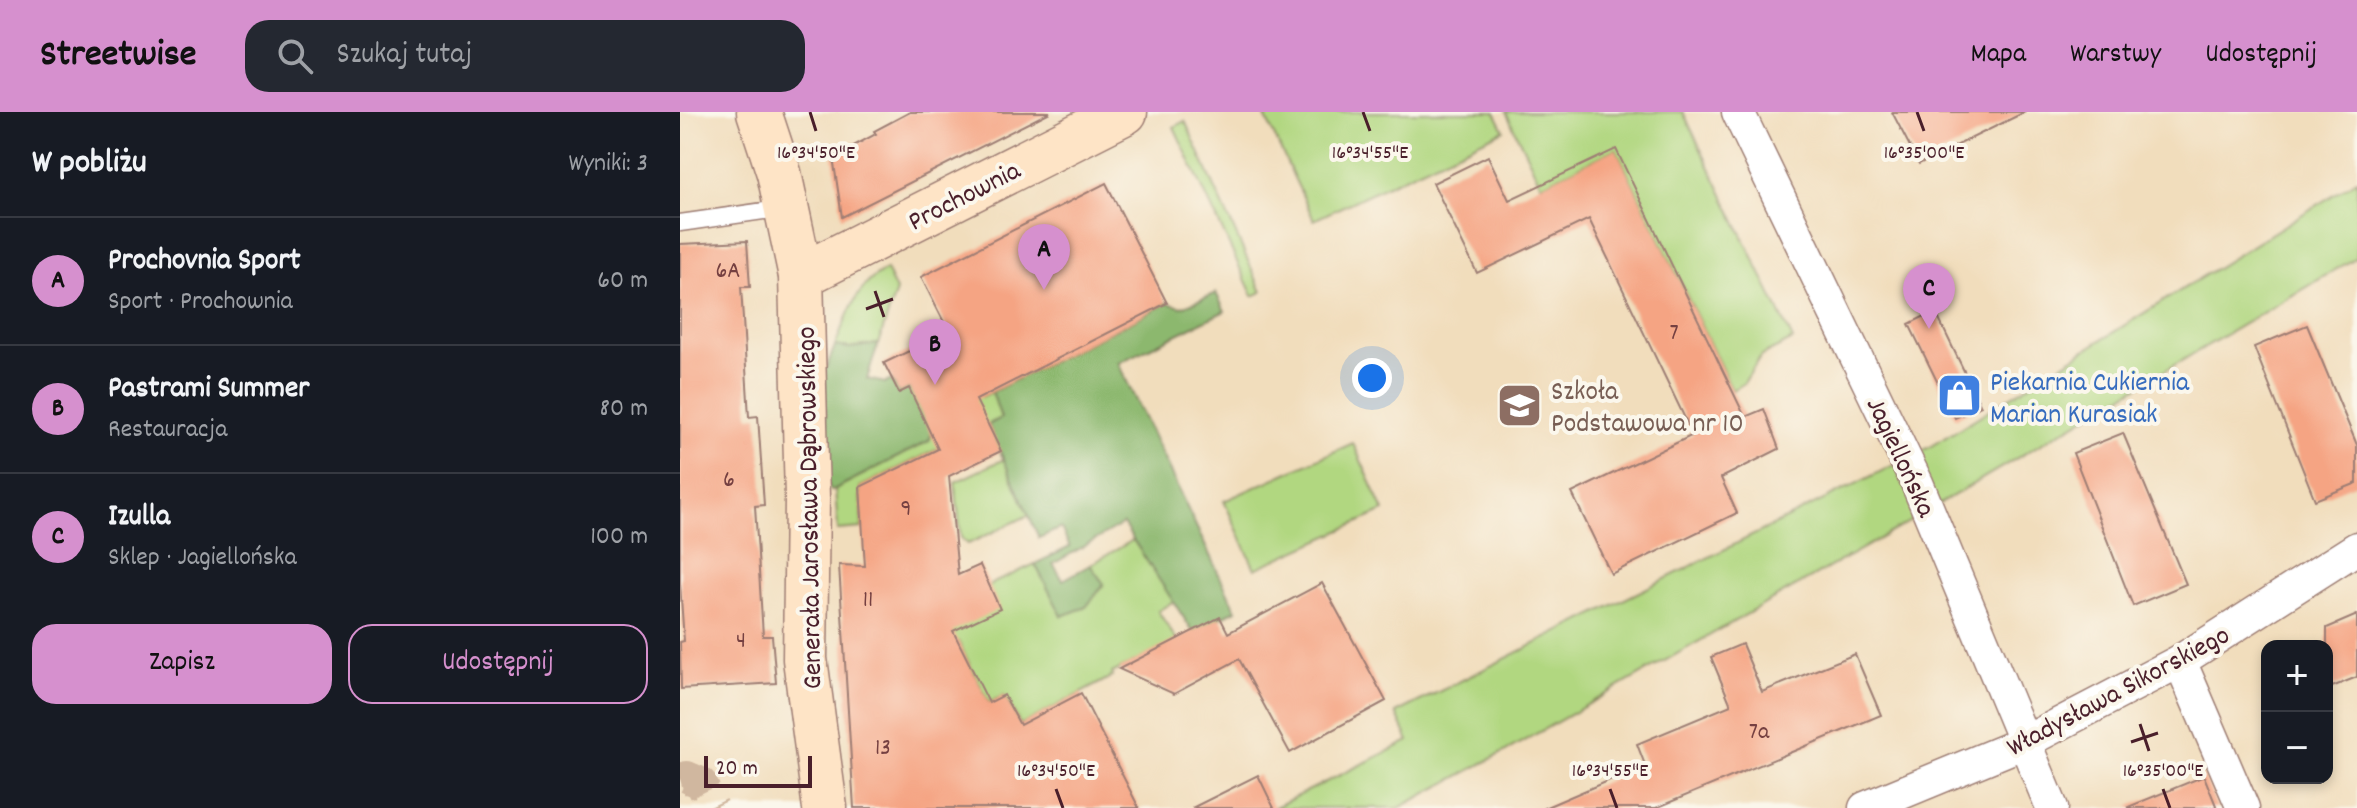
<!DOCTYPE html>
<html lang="pl">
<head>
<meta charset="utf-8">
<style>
	:root { --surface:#171b24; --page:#242831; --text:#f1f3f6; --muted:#9ea1a6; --line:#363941; --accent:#d690ce }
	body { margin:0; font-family:Dekko,sans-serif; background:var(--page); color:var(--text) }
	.controls { position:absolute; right:24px; bottom:24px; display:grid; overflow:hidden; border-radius:16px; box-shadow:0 4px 12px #0003 }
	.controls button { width:72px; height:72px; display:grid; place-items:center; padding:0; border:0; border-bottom:2px solid var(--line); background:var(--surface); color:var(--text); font:40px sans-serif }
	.scale { position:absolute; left:24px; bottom:20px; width:108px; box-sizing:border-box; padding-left:8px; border:4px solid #4a1f2b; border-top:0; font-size:22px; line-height:28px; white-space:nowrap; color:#4a1f2b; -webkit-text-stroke:6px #fbf7ec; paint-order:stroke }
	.you { position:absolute; left:692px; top:266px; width:28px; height:28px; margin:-20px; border:6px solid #fff; border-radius:50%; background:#1a73e8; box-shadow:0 0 0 12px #1a73e833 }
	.badge { display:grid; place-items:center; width:52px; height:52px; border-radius:50%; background:var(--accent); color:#111; font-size:26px; font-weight:700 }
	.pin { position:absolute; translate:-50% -66px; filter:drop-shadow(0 2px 4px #0008) }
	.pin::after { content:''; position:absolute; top:42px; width:28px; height:24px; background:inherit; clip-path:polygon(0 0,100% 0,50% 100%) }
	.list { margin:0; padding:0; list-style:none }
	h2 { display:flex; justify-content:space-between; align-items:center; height:104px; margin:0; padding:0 32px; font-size:34px }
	h2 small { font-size:26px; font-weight:400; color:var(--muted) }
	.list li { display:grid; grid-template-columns:52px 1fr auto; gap:24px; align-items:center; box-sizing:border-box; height:128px; padding:0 32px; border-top:2px solid var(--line) }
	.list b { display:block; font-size:30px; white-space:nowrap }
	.list p { margin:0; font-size:26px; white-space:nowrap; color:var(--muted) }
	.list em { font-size:26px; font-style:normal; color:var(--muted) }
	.actions { display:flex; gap:16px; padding:24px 32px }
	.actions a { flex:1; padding:18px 0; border:2px solid var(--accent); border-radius:24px; text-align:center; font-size:28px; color:var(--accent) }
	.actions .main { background:var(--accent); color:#111 }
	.icon { flex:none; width:44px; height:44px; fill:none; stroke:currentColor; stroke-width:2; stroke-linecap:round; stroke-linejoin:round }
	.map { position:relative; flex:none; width:1677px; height:696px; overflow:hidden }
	header { display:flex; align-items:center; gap:48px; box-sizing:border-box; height:112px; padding:0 40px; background:var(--accent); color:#111 }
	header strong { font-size:38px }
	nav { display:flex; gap:44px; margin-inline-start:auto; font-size:28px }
	.search { width:560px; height:72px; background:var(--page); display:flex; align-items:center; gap:20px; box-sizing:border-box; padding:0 28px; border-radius:24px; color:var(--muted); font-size:30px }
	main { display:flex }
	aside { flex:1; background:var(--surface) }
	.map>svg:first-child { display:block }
</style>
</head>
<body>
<header>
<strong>Streetwise</strong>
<div class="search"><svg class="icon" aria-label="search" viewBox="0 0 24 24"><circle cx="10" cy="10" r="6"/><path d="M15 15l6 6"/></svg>Szukaj tutaj</div>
<nav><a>Mapa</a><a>Warstwy</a><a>Udostępnij</a></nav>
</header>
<main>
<aside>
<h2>W pobliżu<small>Wyniki: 3</small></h2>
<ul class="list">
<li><span class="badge">A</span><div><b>Prochovnia Sport</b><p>Sport · Prochownia</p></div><em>60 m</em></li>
<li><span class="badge">B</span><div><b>Pastrami Summer</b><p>Restauracja</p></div><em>80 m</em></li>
<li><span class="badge">C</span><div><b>Izulla</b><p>Sklep · Jagiellońska</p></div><em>100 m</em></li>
</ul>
<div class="actions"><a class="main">Zapisz</a><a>Udostępnij</a></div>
</aside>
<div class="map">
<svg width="1677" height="696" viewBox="0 0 1677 696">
	<rect width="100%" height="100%" fill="#fbf7ec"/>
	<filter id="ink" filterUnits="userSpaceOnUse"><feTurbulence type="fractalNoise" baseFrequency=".0125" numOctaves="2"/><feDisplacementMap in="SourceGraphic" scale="16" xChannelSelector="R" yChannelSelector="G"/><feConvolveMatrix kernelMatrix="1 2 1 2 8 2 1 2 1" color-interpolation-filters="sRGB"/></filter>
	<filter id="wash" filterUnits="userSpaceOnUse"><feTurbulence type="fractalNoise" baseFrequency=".006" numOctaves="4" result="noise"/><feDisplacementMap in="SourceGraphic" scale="32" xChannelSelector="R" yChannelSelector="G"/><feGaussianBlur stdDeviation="1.8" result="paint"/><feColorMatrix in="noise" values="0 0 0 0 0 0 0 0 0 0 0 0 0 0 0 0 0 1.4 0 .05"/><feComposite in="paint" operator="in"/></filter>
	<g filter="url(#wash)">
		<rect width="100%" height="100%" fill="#f1ddbc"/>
		<g fill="#b1d780" stroke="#7e7b56" stroke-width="2">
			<polygon points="583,0 815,0 824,18 634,108"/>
			<polygon points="826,0 1003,0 1113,228 1081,244 1064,271 1052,278 936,37 861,73"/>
			<polygon points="505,9 582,180 573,184 494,15"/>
			<polygon points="1677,68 1677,145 1217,417 824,640 719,696 593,696 729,629 716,601 1250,335"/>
			<path d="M206 158 216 179 198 232 170 236 155 234C167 205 176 172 206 158Z"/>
			<polygon points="268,217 302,285 312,280 321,306 180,375 182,416 158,418 155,377 249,329 263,250 253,228"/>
			<polygon points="673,331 704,399 575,457 544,389"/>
			<polygon points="324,347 349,403 288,432 281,426 275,370"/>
			<polygon points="453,428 494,489 478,499 497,529 432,561 433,564 345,611 340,612 324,583 309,591 278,529 267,524 309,473 355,452 383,503 406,495 424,472 410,453"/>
		</g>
		<g fill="#8cb86e" stroke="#6b6c4c" stroke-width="2">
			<polygon points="536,181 545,199 438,251 556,498 513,520 443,412 373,452 383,468 410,453 424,472 406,495 382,504 355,452 390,435 381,416 359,426 308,313 321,306 312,280 487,191 502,195"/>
			<polygon points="198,232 187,267 205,271 212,268 219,281 229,276 255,312 249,329 151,379 145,366 145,259 155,234 170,236"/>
		</g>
		<g id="blocks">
			<g fill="#f5a483">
				<polygon points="230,0 370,0 162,105 153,45 196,22 194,19"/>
				<polygon points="1212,0 1345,0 1239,52"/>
				<polygon points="936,37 1065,305 1084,297 1099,337 1041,366 1057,401 931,462 892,381 1013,323 909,107 797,161 753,71 808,44 829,88"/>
				<polygon points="426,71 487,191 296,288 321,339 269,364 278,463 300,453 320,497 273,519 309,591 324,583 340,613 401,581 459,696 174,696 159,453 185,454 180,375 258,337 229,276 219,281 204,251 269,220 241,165"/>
				<polygon points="67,129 70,175 61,175 69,305 78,304 84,393 75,394 83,524 92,524 96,571 1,577 0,530 4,529 0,471 0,132"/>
				<polygon points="1255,199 1301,294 1275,306 1229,212"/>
				<polygon points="1627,213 1677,333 1677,371 1635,388 1574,235"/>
				<polygon points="1443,321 1506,472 1453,494 1393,341"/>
				<polygon points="642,471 706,589 610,641 559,547 494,582 439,557 540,505 548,521"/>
				<polygon points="1677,503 1677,565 1647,577 1647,516"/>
				<polygon points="1062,532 1082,580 1175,542 1201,603 976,696 864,696 965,653 957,632 1051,593 1031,545"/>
				<polygon points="578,663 594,696 512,696"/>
				<polygon points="1524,664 1537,696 1449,696 1448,695"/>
			</g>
		</g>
	</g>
	<g filter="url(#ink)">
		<use href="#blocks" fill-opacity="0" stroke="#9e7e74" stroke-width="2"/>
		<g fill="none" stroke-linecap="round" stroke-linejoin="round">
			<polyline stroke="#d0b79f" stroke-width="32" stroke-dasharray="32 16" stroke-linecap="butt" points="0,667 7,665 21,671 33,696"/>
			<defs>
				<polyline id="lane" points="0,111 105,96"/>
				<g id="street">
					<polyline points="1058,0 1237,371 1372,696"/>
					<polyline points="1500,549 1563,696"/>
					<polyline points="1185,696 1345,630 1500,549 1677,436"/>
				</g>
				<g id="secondary">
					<polyline points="79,0 99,61 121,164 127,386 125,547 145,696"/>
					<polyline points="121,164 445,0"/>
				</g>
			</defs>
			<use href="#lane" stroke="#9e7e74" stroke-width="19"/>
			<use href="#street" stroke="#9e7e74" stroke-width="35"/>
			<use href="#secondary" stroke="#9e7e74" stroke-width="47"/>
			<use href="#lane" stroke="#fff" stroke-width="16"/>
			<use href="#street" stroke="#fff" stroke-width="32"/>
			<use href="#secondary" stroke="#fee4c6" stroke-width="44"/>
		</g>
	</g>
	<path fill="none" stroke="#4a1f2b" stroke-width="3" d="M130 0 136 19M683 0 690 19M1237 0 1244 19M195 179 204 205M186 197 213 187M1460 612 1469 639M1451 630 1478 621M376 677 383 696M930 677 937 696M1483 677 1490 696"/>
	<defs>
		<symbol id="shop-square" viewBox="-11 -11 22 22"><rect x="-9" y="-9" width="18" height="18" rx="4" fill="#3f7fe0" stroke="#fbf7ec"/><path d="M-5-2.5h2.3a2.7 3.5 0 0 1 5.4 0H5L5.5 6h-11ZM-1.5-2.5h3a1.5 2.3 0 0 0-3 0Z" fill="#fff"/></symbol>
		<symbol id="school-square" viewBox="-11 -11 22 22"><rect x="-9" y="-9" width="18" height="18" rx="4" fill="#8d6e63" stroke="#fbf7ec"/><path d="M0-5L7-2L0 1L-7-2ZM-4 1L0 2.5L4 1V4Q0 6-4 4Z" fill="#fff"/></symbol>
	</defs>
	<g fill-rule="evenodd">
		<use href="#shop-square" x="1254" y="258" width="51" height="51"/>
		<use href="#school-square" x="814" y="268" width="51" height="51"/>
	</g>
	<g text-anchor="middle" stroke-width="8" stroke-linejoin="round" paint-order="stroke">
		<g font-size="24" fill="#754041">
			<text x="48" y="165">6A</text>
			<text x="994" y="227">7</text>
			<text x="49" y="374">6</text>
			<text x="226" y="403">9</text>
			<text x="188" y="494">11</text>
			<text x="61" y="535">4</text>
			<text x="1079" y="626">7a</text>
			<text x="203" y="642">13</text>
		</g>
		<g font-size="28" fill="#4a1f2b" stroke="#fbf7ec">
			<text transform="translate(283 82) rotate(-27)" y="10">Prochownia</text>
			<text transform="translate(1223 344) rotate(65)" y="10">Jagiellońska</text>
			<text transform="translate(127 396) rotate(-91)" y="10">Generała Jarosława Dąbrowskiego</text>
			<text transform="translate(1437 577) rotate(-28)" y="10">Władysława Sikorskiego</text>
		</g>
		<g font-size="28" fill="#366cbe" stroke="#fbf7ec" text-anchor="start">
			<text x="1310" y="278">Piekarnia Cukiernia<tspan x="1310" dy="32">Marian Kurasiak</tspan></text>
		</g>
		<g font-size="28" fill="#785e54" stroke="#fbf7ec" text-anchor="start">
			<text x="871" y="287">Szkoła<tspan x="871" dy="32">Podstawowa nr 10</tspan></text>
		</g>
	</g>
	<g font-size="20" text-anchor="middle" fill="#4a1f2b" stroke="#fbf7ec" stroke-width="8" stroke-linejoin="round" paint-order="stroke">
		<text x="136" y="46">16°34'50"E</text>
		<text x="690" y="46">16°34'55"E</text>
		<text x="1244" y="46">16°35'00"E</text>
		<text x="376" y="664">16°34'50"E</text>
		<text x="930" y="664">16°34'55"E</text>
		<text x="1483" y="664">16°35'00"E</text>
	</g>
</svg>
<div class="controls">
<button>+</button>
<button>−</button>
</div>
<div class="scale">20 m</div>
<div class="you"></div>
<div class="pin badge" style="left:364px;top:178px">A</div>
<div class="pin badge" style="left:255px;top:273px">B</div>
<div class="pin badge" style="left:1249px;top:217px">C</div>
</div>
</main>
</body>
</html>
